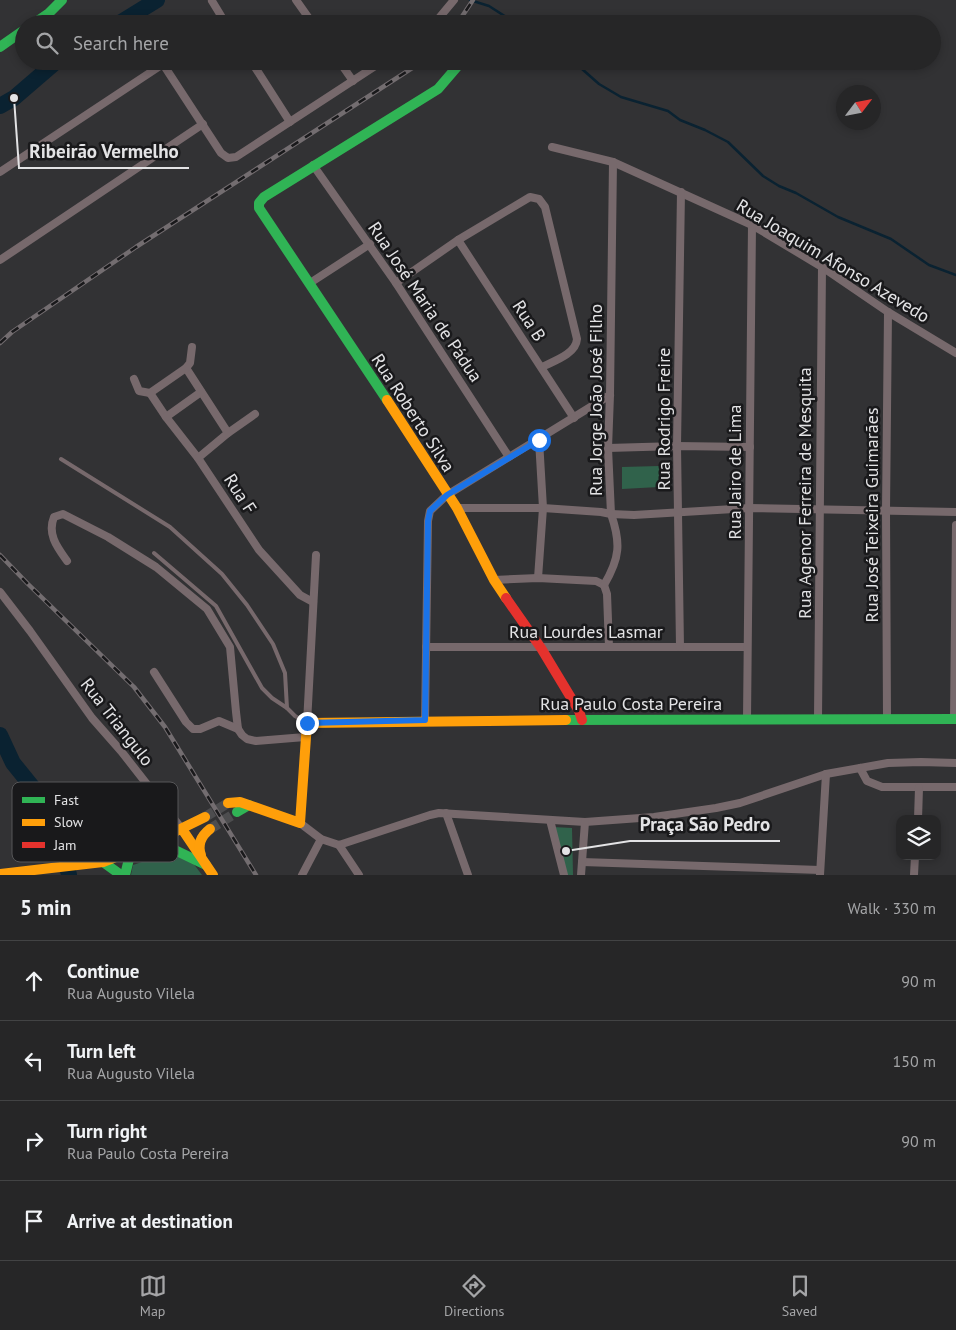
<!DOCTYPE html>
<html lang="en">
<head>
<meta charset="utf-8">
<style>
	:root { --surface:#262627; --page:#2e2e2f; --text:#f1f3f6; --muted:#a4a5a7; --line:#424344; --accent:#a5a5a7 }
	body { margin:0; font-family:"PT Sans",sans-serif; background:var(--page); color:var(--text) }
	.controls { position:absolute; right:15px; bottom:15px; display:grid; overflow:hidden; border-radius:10px; box-shadow:0 2px 8px #0003 }
	.controls button { width:45px; height:45px; display:grid; place-items:center; padding:0; border:0; border-bottom:1px solid var(--line); background:var(--surface); color:var(--text); font:25px sans-serif }
	.compass { position:absolute; left:836px; top:85px; width:45px; height:45px; border-radius:50%; background:var(--surface); box-shadow:0 2px 8px #0003; rotate:58deg }
	.stop { position:absolute; width:15px; height:15px; margin:-11px; border:4px solid #1a73e8; border-radius:50%; background:#fff }
	.stop.end { background:#1a73e8; border-color:#fff; box-shadow:0 1px 5px #0008 }
	.list { margin:0; padding:0; list-style:none }
	h2 { display:flex; justify-content:space-between; align-items:center; height:65px; margin:0; padding:0 20px; font-size:21px }
	h2 small { font-size:16px; font-weight:400; color:var(--muted) }
	.list li { display:grid; grid-template-columns:32px 1fr auto; gap:15px; align-items:center; box-sizing:border-box; height:80px; padding:0 20px; border-top:1px solid var(--line) }
	.list b { display:block; font-size:19px; white-space:nowrap }
	.list p { margin:0; font-size:16px; white-space:nowrap; color:var(--muted) }
	.list em { font-size:16px; font-style:normal; color:var(--muted) }
	.icon { flex:none; width:28px; height:28px; fill:none; stroke:currentColor; stroke-width:2; stroke-linecap:round; stroke-linejoin:round }
	.map { position:relative; flex:none; width:956px; height:875px; overflow:hidden }
	.search { position:absolute; background:var(--surface); box-shadow:0 2px 8px #0003; left:15px; right:15px; top:15px; height:55px; display:flex; align-items:center; gap:12px; box-sizing:border-box; padding:0 18px; border-radius:28px; color:var(--muted); font-size:19px }
	.sheet { height:385px; background:var(--surface) }
	nav { display:flex; justify-content:space-around; align-items:center; box-sizing:border-box; height:70px; border-top:1px solid var(--line); background:var(--surface); font-size:14px; color:var(--muted) }
	nav a { display:grid; justify-items:center; gap:2px }
	nav .on { color:var(--accent) }
	.map>svg:first-child { display:block }
</style>
</head>
<body>
<div class="map">
<svg width="956" height="875" viewBox="0 0 956 875">
	<rect width="100%" height="100%" fill="#323234"/>
	<g fill="#30624b">
		<polygon points="659,466 659,487 622,489 622,467"/>
		<polygon points="553,827 572,828 573,875 567,875"/>
		<polygon points="171,852 190,859 202,875 131,875 133,865"/>
	</g>
	<g fill="none" stroke-linecap="round" stroke-linejoin="round">
		<g stroke="#0a2231" stroke-width="2.5">
			<polyline points="470,0 489,6 517,24"/>
			<polyline points="573,61 599,84 621,97 668,111 680,120 705,130 728,142 763,176 779,186 796,193 838,217 891,239 929,265 956,275"/>
		</g>
		<g stroke="#0a2231" stroke-width="16">
			<polyline points="118,24 157,0"/>
			<polyline points="0,106 14,98 57,61"/>
			<polyline points="0,735 13,763 47,805 59,829 69,875"/>
		</g>
		<g stroke="#4d4d4f" stroke-width="10" stroke-dasharray="10 5" stroke-linecap="butt">
			<polyline points="205,817 228,803"/>
			<polyline points="210,829 237,812"/>
		</g>
		<g stroke="#77696c" stroke-width="4">
			<polyline points="61,459 170,527 222,574 247,605 273,644 285,673 287,708 295,716 307,723"/>
			<polyline points="154,553 216,606 262,688 272,698 287,708"/>
		</g>
		<g stroke="#77696c" stroke-width="8">
			<polyline points="296,0 313,24"/>
			<polyline points="212,1 226,24"/>
			<polyline points="434,24 454,0"/>
			<polyline points="161,61 221,153 228,158 236,157 383,61"/>
			<polyline points="251,61 290,122"/>
			<polyline points="339,61 353,81"/>
			<polyline points="552,147 613,162 752,225 822,267 888,312 956,353"/>
			<polyline points="313,165 396,283 509,457"/>
			<polyline points="0,172 163,64"/>
			<polyline points="458,240 574,418"/>
			<polyline points="0,260 203,124"/>
			<polyline points="310,283 370,244"/>
			<path d="M396 283 458 240 530 197 539 199 545 207 577 339C576 354 554 361 542 367"/>
			<polyline points="186,368 228,433"/>
			<polyline points="134,379 139,391 150,393 186,368 190,363 192,347"/>
			<polyline points="150,393 166,417 198,458 259,550 300,595 313,602"/>
			<polyline points="166,417 201,392"/>
			<polyline points="608,448 677,446 750,447"/>
			<polyline points="198,458 228,433 255,414"/>
			<polyline points="457,508 543,508 601,512 611,514 608,448 610,395 613,162"/>
			<path d="M67 561C57 547 47 534 54 517L63 514 108 537 156 567 207 609 230 647 236 712 238 729 242 735 247 739 256 741 305 737"/>
			<polyline points="538,578 543,508 539,440"/>
			<polyline points="494,580 538,578 596,581 604,585"/>
			<path d="M604 585C620 558 621 543 611 514L634 515 750 508 956 512"/>
			<polyline points="604,585 607,594 609,647"/>
			<polyline points="0,592 30,631 92,718 121,751 182,829"/>
			<polyline points="426,647 747,647"/>
			<polyline points="680,647 677,446 681,192"/>
			<polyline points="154,672 186,722 193,729 200,729 219,721 238,729"/>
			<polyline points="747,719 752,225"/>
			<polyline points="818,719 822,267"/>
			<polyline points="887,719 886,511 888,312"/>
			<polyline points="954,719 956,525"/>
			<polyline points="425,721 428,521 430,511 447,495 610,395"/>
			<polyline points="307,723 316,555"/>
			<polyline points="860,768 867,781 882,787 956,787"/>
			<polyline points="446,813 468,875"/>
			<polyline points="918,819 919,788"/>
			<polyline points="550,820 564,875"/>
			<polyline points="300,823 321,839 339,845 430,815 439,813 585,822 654,817 716,808 740,803 826,774 888,763 921,762 956,763"/>
			<polyline points="339,845 359,875"/>
			<polyline points="582,862 820,870"/>
			<polyline points="302,875 321,839"/>
			<polyline points="581,875 585,822"/>
			<polyline points="820,875 826,774"/>
			<polyline points="914,875 915,856"/>
		</g>
		<g stroke="#30b455" stroke-width="10">
			<polyline points="33,24 49,13 62,0"/>
			<polyline points="0,47 24,30"/>
			<polyline points="387,400 259,208 259,203 264,197 438,89 462,61"/>
			<polyline points="566,720 956,719"/>
			<polyline points="237,812 249,805"/>
			<polyline points="156,841 206,865"/>
			<polyline points="103,862 121,875"/>
			<polyline points="125,875 131,851"/>
		</g>
		<g stroke="#ff9f0a" stroke-width="10">
			<polyline points="387,400 457,508 494,580 506,598"/>
			<polyline points="228,803 240,802 300,823 307,723 566,720"/>
			<polyline points="182,829 213,875"/>
			<path d="M201 855C197 844 201 836 210 829"/>
			<polyline points="0,874 103,862 156,841 205,817"/>
		</g>
		<polyline stroke="#e5322d" stroke-width="10" points="506,598 541,648 579,711 582,720"/>
		<defs>
			<g id="rail">
				<polyline points="457,24 473,0"/>
				<polyline points="0,343 12,332 136,247 423,61"/>
				<polyline points="0,555 28,584 134,687 165,727 256,875"/>
			</g>
		</defs>
		<use href="#rail" stroke="#736d70" stroke-width="4.5"/>
		<use href="#rail" stroke="#19191b" stroke-width="2.5" stroke-dasharray="8" stroke-linecap="butt"/>
	</g>
	<g fill="none" stroke-linecap="round" stroke-linejoin="round">
		<polyline stroke="#1a73e8" stroke-width="6" points="307,723 425,720 428,521 430,511 447,495 539,440"/>
	</g>
	<g text-anchor="middle" stroke-width="5" stroke-linejoin="round" paint-order="stroke">
		<g font-size="18" fill="#e3e3e5" stroke="#19191b">
			<text transform="translate(833 261) rotate(31)" y="6">Rua Joaquim Afonso Azevedo</text>
			<text transform="translate(425 302) rotate(56)" y="6">Rua José Maria de Pádua</text>
			<text transform="translate(529 321) rotate(57)" y="6">Rua B</text>
			<text transform="translate(596 400) rotate(-90)" y="6">Rua Jorge João José Filho</text>
			<text transform="translate(413 413) rotate(57)" y="6">Rua Roberto Silva</text>
			<text transform="translate(664 419) rotate(-90)" y="6">Rua Rodrigo Freire</text>
			<text transform="translate(735 472) rotate(-90)" y="6">Rua Jairo de Lima</text>
			<text transform="translate(805 493) rotate(-90)" y="6">Rua Agenor Ferreira de Mesquita</text>
			<text transform="translate(240 494) rotate(57)" y="6">Rua F</text>
			<text transform="translate(872 515) rotate(-90)" y="6">Rua José Teixeira Guimarães</text>
			<text x="586" y="638">Rua Lourdes Lasmar</text>
			<text x="631" y="710">Rua Paulo Costa Pereira</text>
			<text transform="translate(117 722) rotate(52)" y="6">Rua Triangulo</text>
		</g>
	</g>
	<rect x="12" y="782" width="166" height="80" rx="8" fill="#19191b" stroke="#565658" stroke-width="1"/>
	<rect x="22" y="797" width="23" height="6" fill="#30b455"/>
	<rect x="22" y="819" width="23" height="7" fill="#ff9f0a"/>
	<rect x="22" y="842" width="23" height="6" fill="#e5322d"/>
	<g font-size="14" fill="#e3e3e5">
		<text x="54" y="805">Fast</text>
		<text x="54" y="827">Slow</text>
		<text x="54" y="850">Jam</text>
	</g>
	<path fill="none" stroke="#e3e3e5" stroke-width="2" d="M14 98L19 168H189M566 851L630 841H780"/>
	<g fill="#e3e3e5" stroke="#19191b" stroke-width="2">
		<circle cx="14" cy="98" r="5"/>
		<circle cx="566" cy="851" r="5"/>
	</g>
	<g font-size="19" text-anchor="middle" font-weight="bold" fill="#e3e3e5" stroke="#19191b" stroke-width="5" stroke-linejoin="round" paint-order="stroke">
		<text x="104" y="158">Ribeirão Vermelho</text>
		<text x="705" y="831">Praça São Pedro</text>
	</g>
</svg>
<div class="controls">
<button><svg class="icon" aria-label="layers" viewBox="0 0 24 24"><path d="M12 4l9 5-9 5-9-5zM3 14l9 5 9-5"/></svg></button>
</div>
<svg class="compass" viewBox="-18 -18 36 36"><path d="M0-13l5 13h-10z" fill="#e53935"/><path d="M0 13l5-13h-10z" fill="#a4a5a7"/></svg>
<div class="stop" style="left:539px;top:440px"></div>
<div class="stop end" style="left:307px;top:723px"></div>
<div class="search"><svg class="icon" aria-label="search" viewBox="0 0 24 24"><circle cx="10" cy="10" r="6"/><path d="M15 15l6 6"/></svg>Search here</div>
</div>
<section class="sheet">
<h2>5 min<small>Walk · 330 m</small></h2>
<ul class="list">
<li><svg class="icon" aria-label="ahead" viewBox="0 0 24 24"><path d="M12 20V5M6 11l6-6 6 6"/></svg><div><b>Continue</b><p>Rua Augusto Vilela</p></div><em>90 m</em></li>
<li><svg class="icon" aria-label="left" viewBox="0 0 24 24"><path d="M17 20v-9H6M10 6l-5 5 5 5"/></svg><div><b>Turn left</b><p>Rua Augusto Vilela</p></div><em>150 m</em></li>
<li><svg class="icon" aria-label="right" viewBox="0 0 24 24"><path d="M7 20v-9h11M14 6l5 5-5 5"/></svg><div><b>Turn right</b><p>Rua Paulo Costa Pereira</p></div><em>90 m</em></li>
<li><svg class="icon" aria-label="arrive" viewBox="0 0 24 24"><path d="M6 21V4h12l-3 4 3 4H6"/></svg><div><b>Arrive at destination</b></div></li>
</ul>
</section>
<nav>
<a class="on"><svg class="icon" aria-label="map" viewBox="0 0 24 24"><path d="M3 6l6-2 6 2 6-2v14l-6 2-6-2-6 2zM9 4v14M15 6v14"/></svg>Map</a>
<a><svg class="icon" aria-label="directions" viewBox="0 0 24 24"><path d="M12 3l9 9-9 9-9-9zM9 14v-3h6M13 9l2 2-2 2"/></svg>Directions</a>
<a><svg class="icon" aria-label="saved" viewBox="0 0 24 24"><path d="M7 4h10v16l-5-4-5 4z"/></svg>Saved</a>
</nav>
</body>
</html>
